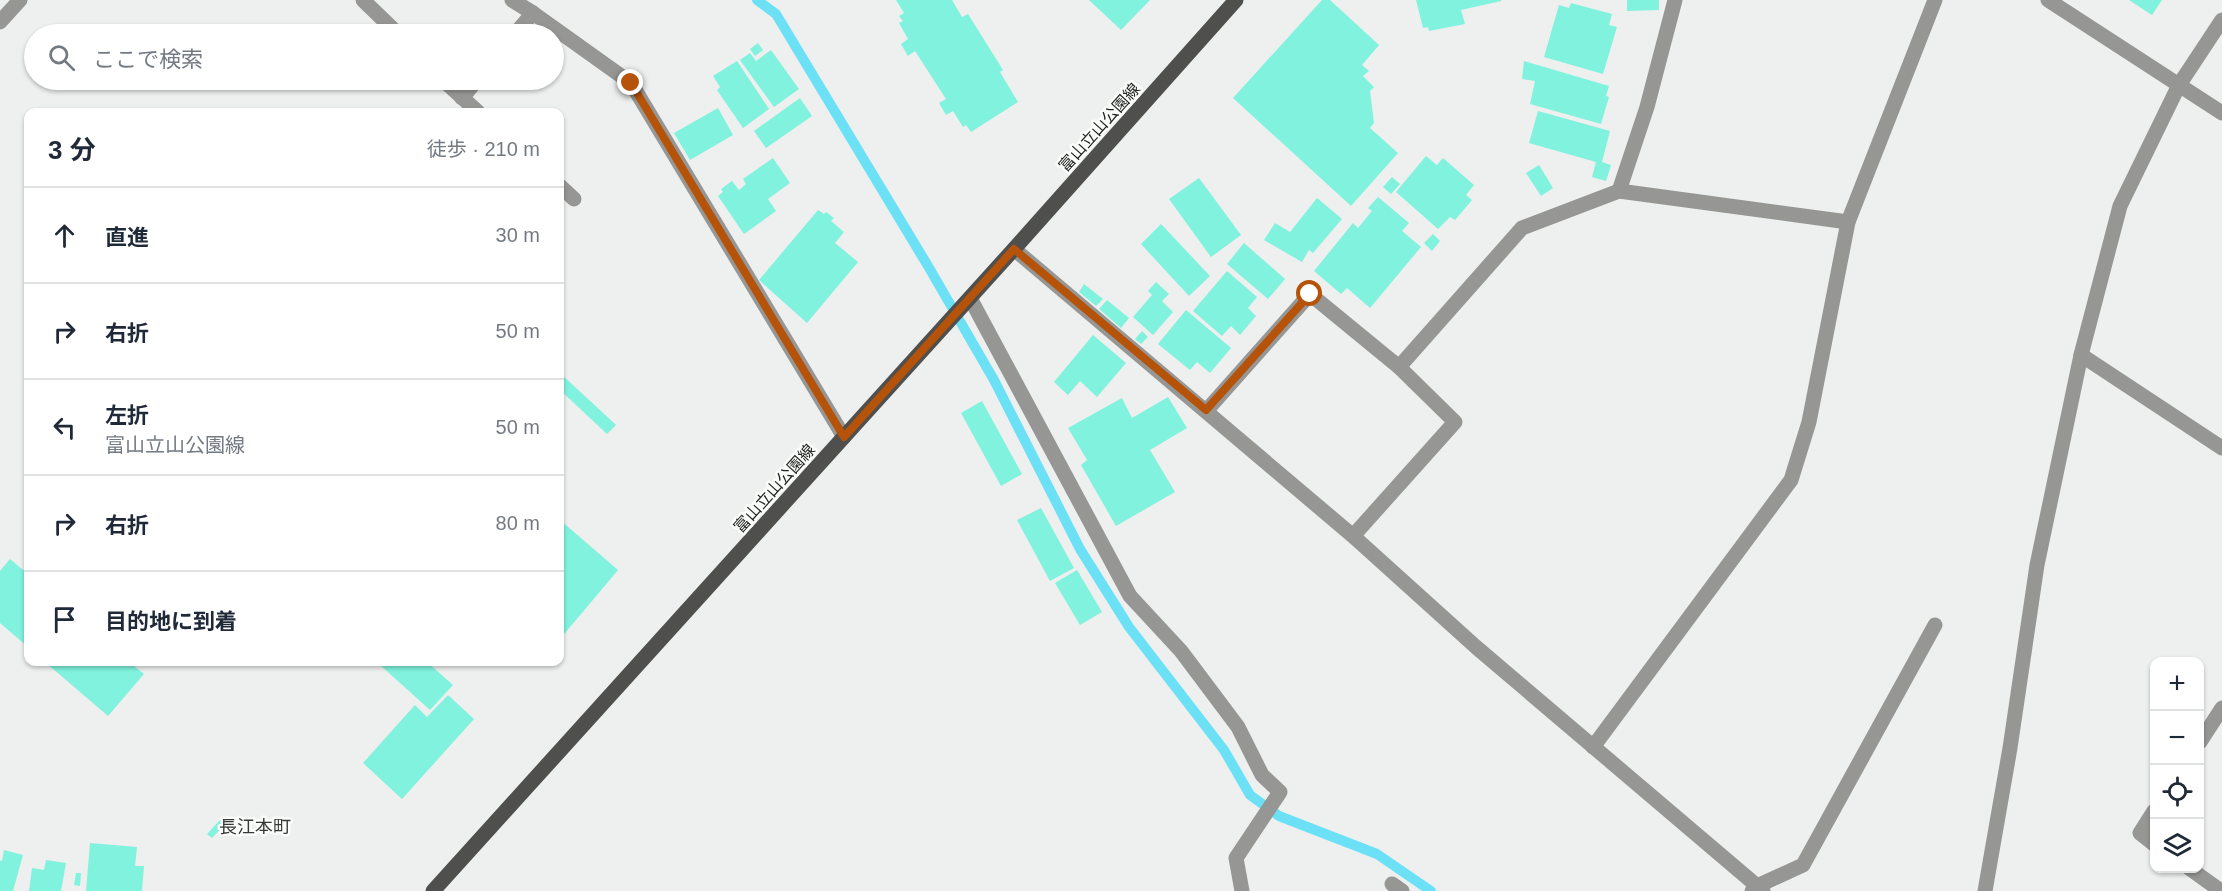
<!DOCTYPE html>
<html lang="ja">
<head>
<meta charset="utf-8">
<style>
	:root { --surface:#fff; --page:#f6f6f7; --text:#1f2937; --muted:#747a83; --line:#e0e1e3 }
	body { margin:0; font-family:Helvetica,"Noto Sans JP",sans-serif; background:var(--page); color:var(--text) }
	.controls { position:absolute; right:18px; bottom:18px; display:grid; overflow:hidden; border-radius:12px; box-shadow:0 2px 4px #0004 }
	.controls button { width:54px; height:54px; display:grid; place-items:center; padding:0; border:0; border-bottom:2px solid var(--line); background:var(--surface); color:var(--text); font:30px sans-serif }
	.stop { position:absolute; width:18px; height:18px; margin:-14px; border:4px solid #b45309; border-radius:50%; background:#fff }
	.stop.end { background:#b45309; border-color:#fff; box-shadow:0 2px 6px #0008 }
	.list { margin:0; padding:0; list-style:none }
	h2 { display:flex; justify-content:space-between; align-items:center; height:78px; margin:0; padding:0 24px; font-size:26px }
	h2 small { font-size:20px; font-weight:400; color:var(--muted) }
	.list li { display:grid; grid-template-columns:39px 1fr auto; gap:18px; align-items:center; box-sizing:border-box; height:96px; padding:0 24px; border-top:2px solid var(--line) }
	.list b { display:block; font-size:22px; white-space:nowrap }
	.list p { margin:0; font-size:20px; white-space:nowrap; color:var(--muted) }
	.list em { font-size:20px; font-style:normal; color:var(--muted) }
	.icon { flex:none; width:33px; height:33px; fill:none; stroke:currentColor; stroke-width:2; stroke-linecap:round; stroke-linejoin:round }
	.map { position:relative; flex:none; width:2222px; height:891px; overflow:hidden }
	.search { position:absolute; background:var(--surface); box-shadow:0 2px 4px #0004; left:24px; top:24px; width:540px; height:66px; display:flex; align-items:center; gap:15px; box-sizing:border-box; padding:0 21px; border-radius:33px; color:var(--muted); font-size:22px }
	.panel { position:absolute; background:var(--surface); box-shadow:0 2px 4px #0004; left:24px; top:108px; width:540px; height:558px; border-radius:12px }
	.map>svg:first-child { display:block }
</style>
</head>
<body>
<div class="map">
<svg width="2222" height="891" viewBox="0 0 2222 891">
	<rect width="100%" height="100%" fill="#edf0ee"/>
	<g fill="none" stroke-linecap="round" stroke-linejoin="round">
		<polyline stroke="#6ce1f6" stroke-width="10" points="757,0 776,14 928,266 994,380 1080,549 1129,627 1224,750 1250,795 1279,816 1377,854 1431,891"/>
	</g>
	<g fill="#80f2dd">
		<polygon points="896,0 952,0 962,17 968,14 1003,70 1000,72 1018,102 971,132 966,125 963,127 953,111 946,115 939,103 946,99 915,51 908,56 901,44 908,39 899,23 903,21 899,16 904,13"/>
		<polygon points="1089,0 1150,0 1121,30"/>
		<polygon points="1322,0 1330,0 1379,45 1362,65 1369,71 1363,76 1374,87 1370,91 1374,123 1370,128 1398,153 1351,206 1233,98"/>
		<polygon points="1416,0 1501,0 1501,1 1461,10 1465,24 1429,31 1428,27 1423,28"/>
		<polygon points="1627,0 1659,0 1659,10 1627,11"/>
		<polygon points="2129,0 2162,0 2152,15"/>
		<polygon points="1571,3 1612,14 1609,25 1617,27 1603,74 1544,57 1559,5 1569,8"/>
		<polygon points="758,43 763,50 755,56 750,49"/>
		<polygon points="771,50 799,89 774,107 740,60 750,53 756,61"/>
		<polygon points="737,61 769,109 743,128 717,90 720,87 713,76"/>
		<polygon points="1524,61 1609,86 1606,96 1609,97 1601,124 1530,104 1535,81 1522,79"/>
		<polygon points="800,98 812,116 766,148 754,131"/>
		<polygon points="718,108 733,135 690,160 674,133"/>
		<polygon points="1538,111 1610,131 1602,162 1611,165 1606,181 1592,177 1596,162 1529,143"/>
		<polygon points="1426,156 1437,165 1443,158 1474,185 1466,195 1472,200 1455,220 1450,217 1438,229 1396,192"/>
		<polygon points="773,158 790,183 768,199 776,211 744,234 718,196 723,192 721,189 732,181 739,190 746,184 743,179"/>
		<polygon points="1539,165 1553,188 1541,196 1526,173"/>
		<polygon points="1392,177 1400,184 1391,194 1383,187"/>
		<polygon points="1199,178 1241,235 1211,257 1169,199"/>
		<polygon points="1378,197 1409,223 1402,231 1421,247 1370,308 1347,288 1341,294 1314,271 1353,223 1358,228 1372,211 1368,208"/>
		<polygon points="1317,198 1342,219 1313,253 1309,250 1302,262 1264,240 1275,223 1290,232"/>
		<polygon points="818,210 824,214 826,212 834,218 831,221 844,232 835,243 858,262 807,323 759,280"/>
		<polygon points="1161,224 1210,276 1189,296 1141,244"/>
		<polygon points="1433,234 1440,241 1432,251 1424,243"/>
		<polygon points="1244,243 1285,279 1268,299 1227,264"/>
		<polygon points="1227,271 1257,297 1248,308 1256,316 1240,335 1231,326 1222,336 1193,311"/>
		<polygon points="1156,282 1169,294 1162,301 1173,312 1153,335 1133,317 1152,295 1148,291"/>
		<polygon points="1084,284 1103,299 1096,306 1079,292"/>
		<polygon points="1107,300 1129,318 1121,328 1099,309"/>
		<polygon points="1186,310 1231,348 1210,373 1197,362 1190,370 1158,344"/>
		<polygon points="1142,331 1148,337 1141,344 1135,339"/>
		<polygon points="1093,335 1126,363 1097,397 1080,381 1068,395 1054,382"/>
		<polygon points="560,373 616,425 607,434 560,390"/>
		<polygon points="1168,397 1187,428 1150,450 1175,492 1116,526 1081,465 1087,460 1068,428 1122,398 1132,418"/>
		<polygon points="982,401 1022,474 1001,486 961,413"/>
		<polygon points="1041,508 1074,568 1050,581 1017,520"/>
		<polygon points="560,520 618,570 560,639"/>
		<polygon points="10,559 28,574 28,647 0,623 0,571"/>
		<polygon points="1077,570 1102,612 1080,625 1055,583"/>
		<polygon points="45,662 129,662 144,674 108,716"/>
		<polygon points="381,662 427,662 453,685 430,710 379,664"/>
		<polygon points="448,695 474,719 402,799 363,763 415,705 427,717"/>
		<polygon points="220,820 225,824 212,838 207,834"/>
		<polygon points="90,843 137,847 135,866 144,866 142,891 86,891"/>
		<polygon points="4,850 23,855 13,891 0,891 0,860 2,861"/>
		<polygon points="46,860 66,863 61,891 29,891 32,868 44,870"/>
		<polygon points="76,873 81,873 80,886 74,885"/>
	</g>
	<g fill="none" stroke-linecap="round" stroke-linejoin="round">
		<g stroke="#969795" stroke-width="15">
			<polyline points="512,0 533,13"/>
			<polyline points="0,22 20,0"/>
		</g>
		<g stroke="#969795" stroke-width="15">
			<polyline points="363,0 398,34"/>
			<polyline points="515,34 533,13 631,83 844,437"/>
			<polyline points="443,80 478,112"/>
			<polyline points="462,98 477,80"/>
			<polyline points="560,186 574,199"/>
			<polyline points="1619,191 1647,107 1675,0"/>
			<polyline points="1014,249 1353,536 1476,647 1763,891"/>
			<polyline points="970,298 1130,596 1181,651 1238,727 1262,775 1280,792 1236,858 1242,891"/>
			<polyline points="2081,355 2222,448"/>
			<polyline points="1207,410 1310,294 1399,367 1522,228 1619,191 1848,222"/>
			<polyline points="1353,536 1455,422 1399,367"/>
			<polyline points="2200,742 2222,708"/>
			<polyline points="1593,747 1791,480 1809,422 1848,222 1935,0"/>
			<polyline points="2154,811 2140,833 2154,844"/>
			<polyline points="2189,868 2221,891"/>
			<polyline points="1392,884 1402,891"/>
			<polyline points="1752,891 1757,886 1803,865 1935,625"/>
			<polyline points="1985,891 2010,748 2037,565 2081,355 2120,206 2179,85 2222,20"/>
		</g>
		<polyline stroke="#969795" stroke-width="15" points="2048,0 2222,113"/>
		<polyline stroke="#4f504d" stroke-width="15" points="433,891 1014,249 1236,0"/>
	</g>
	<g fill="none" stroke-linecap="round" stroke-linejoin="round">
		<polyline stroke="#b45309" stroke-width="8" points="631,83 844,437 1014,249 1206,410 1310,294"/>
	</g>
	<g text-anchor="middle" stroke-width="5" stroke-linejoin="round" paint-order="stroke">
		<g font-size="16" fill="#212221" stroke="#fbfdfb">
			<text transform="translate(1099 127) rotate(-48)" y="6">富山立山公園線</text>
			<text transform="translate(774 488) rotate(-48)" y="6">富山立山公園線</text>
		</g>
		<g font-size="18" fill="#383a38" stroke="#fbfdfb">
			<text x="255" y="833">長江本町</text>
		</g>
	</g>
</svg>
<div class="controls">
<button>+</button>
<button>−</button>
<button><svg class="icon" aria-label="locate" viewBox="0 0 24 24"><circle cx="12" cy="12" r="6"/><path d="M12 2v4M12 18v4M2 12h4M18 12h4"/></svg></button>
<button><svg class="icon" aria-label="layers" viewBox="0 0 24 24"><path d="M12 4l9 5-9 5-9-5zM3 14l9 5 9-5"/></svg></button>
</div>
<div class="stop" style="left:1310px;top:294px"></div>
<div class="stop end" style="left:631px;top:83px"></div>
<div class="search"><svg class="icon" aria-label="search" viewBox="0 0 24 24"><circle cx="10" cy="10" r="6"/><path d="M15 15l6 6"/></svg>ここで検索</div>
<section class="panel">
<h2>3 分<small>徒歩 · 210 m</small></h2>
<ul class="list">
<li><svg class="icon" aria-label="ahead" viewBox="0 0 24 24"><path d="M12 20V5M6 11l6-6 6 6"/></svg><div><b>直進</b></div><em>30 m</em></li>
<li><svg class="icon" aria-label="right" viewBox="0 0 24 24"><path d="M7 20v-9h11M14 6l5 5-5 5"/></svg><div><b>右折</b></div><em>50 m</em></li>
<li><svg class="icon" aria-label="left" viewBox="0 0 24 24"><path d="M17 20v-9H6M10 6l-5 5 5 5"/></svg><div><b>左折</b><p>富山立山公園線</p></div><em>50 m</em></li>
<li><svg class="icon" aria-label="right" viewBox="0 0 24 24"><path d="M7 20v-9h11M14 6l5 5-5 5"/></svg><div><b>右折</b></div><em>80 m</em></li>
<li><svg class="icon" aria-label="arrive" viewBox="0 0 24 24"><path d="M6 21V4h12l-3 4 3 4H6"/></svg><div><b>目的地に到着</b></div></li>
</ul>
</section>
</div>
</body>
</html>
